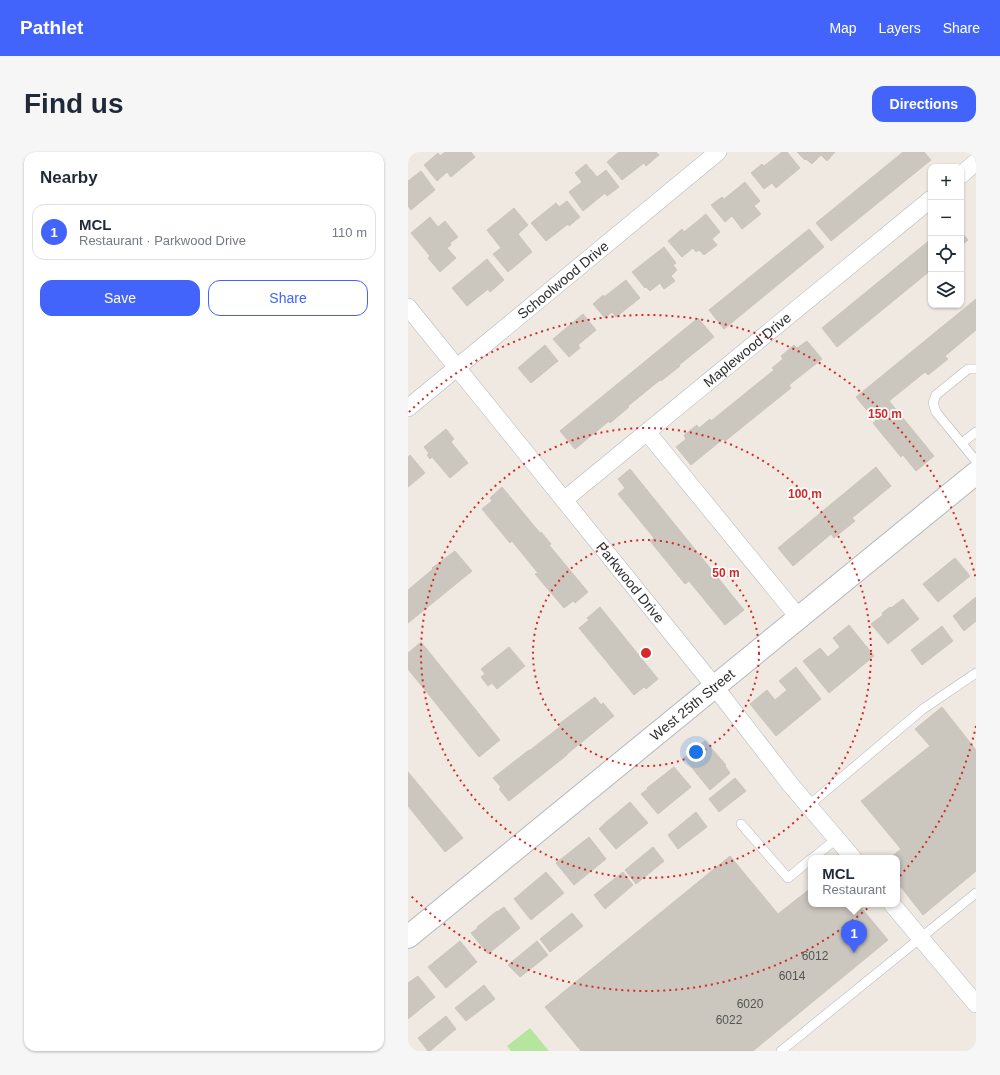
<!DOCTYPE html>
<html lang="en">
<head>
<meta charset="utf-8">
<style>
	:root { --surface:#fff; --page:#f6f6f7; --text:#1f2937; --muted:#747a83; --line:#e0e1e3; --accent:#4264fb }
	body { margin:0; font-family:Helvetica,sans-serif; background:var(--page); color:var(--text) }
	.controls { position:absolute; right:12px; top:12px; display:grid; overflow:hidden; border-radius:8px; box-shadow:0 1px 3px #0004 }
	.controls button { width:36px; height:36px; display:grid; place-items:center; padding:0; border:0; border-bottom:1px solid var(--line); background:var(--surface); color:var(--text); font:20px sans-serif }
	.you { position:absolute; left:288px; top:600px; width:14px; height:14px; margin:-10px; border:3px solid #fff; border-radius:50%; background:#1a73e8; box-shadow:0 0 0 6px #1a73e833 }
	.badge { display:grid; place-items:center; width:26px; height:26px; border-radius:50%; background:var(--accent); color:#fff; font-size:13px; font-weight:700 }
	.pin { position:absolute; translate:-50% -33px; filter:drop-shadow(0 1px 2px #0008) }
	.pin::after { content:''; position:absolute; top:21px; width:14px; height:12px; background:inherit; clip-path:polygon(0 0,100% 0,50% 100%) }
	.popup { position:absolute; left:400px; top:703px; width:92px; height:52px; box-sizing:border-box; display:grid; place-content:center; border-radius:8px; background:var(--surface); filter:drop-shadow(0 1px 3px #0005); font-size:13px; white-space:nowrap; color:var(--muted) }
	.popup b { font-size:15px; color:var(--text) }
	.popup::after { content:''; position:absolute; left:50%; top:100%; margin-left:-8px; border:8px solid transparent; border-top-color:var(--surface) }
	.list { margin:0; padding:0; list-style:none }
	h2 { display:flex; justify-content:space-between; align-items:center; height:52px; margin:0; padding:0 16px; font-size:17px }
	h2 small { font-size:13px; font-weight:400; color:var(--muted) }
	.list li { display:grid; grid-template-columns:26px 1fr auto; gap:12px; align-items:center; box-sizing:border-box; height:56px; margin:0 8px 8px; padding:0 8px; border:1px solid var(--line); border-radius:12px }
	.list b { display:block; font-size:15px; white-space:nowrap }
	.list p { margin:0; font-size:13px; white-space:nowrap; color:var(--muted) }
	.list em { font-size:13px; font-style:normal; color:var(--muted) }
	.actions { display:flex; gap:8px; padding:12px 16px }
	.actions a { flex:1; padding:9px 0; border:1px solid var(--accent); border-radius:12px; text-align:center; font-size:14px; color:var(--accent) }
	.actions .main { background:var(--accent); color:#fff }
	.icon { flex:none; width:22px; height:22px; fill:none; stroke:currentColor; stroke-width:2; stroke-linecap:round; stroke-linejoin:round }
	.map { position:relative; flex:none; width:568px; height:899px; overflow:hidden; border-radius:12px }
	header { display:flex; align-items:center; gap:24px; box-sizing:border-box; height:56px; padding:0 20px; background:var(--accent); color:#fff }
	header strong { font-size:19px }
	nav { display:flex; gap:22px; margin-inline-start:auto; font-size:14px }
	.intro { display:flex; align-items:center; justify-content:space-between; box-sizing:border-box; height:96px; padding:0 24px }
	h1 { margin:0; font-size:28px }
	.button { padding:10px 18px; border-radius:12px; background:var(--accent); color:#fff; font-size:14px; font-weight:700 }
	main { display:flex; gap:24px; padding:0 24px }
	aside { flex:1; background:var(--surface); border-radius:12px; box-shadow:0 1px 3px #0004 }
	.map>svg:first-child { display:block }
</style>
</head>
<body>
<header>
<strong>Pathlet</strong>
<nav><a>Map</a><a>Layers</a><a>Share</a></nav>
</header>
<div class="intro"><h1>Find us</h1><a class="button">Directions</a></div>
<main>
<aside>
<h2>Nearby<small></small></h2>
<ul class="list">
<li><span class="badge">1</span><div><b>MCL</b><p>Restaurant · Parkwood Drive</p></div><em>110 m</em></li>
</ul>
<div class="actions"><a class="main">Save</a><a>Share</a></div>
</aside>
<div class="map">
<svg width="568" height="899" viewBox="0 0 568 899">
	<rect width="100%" height="100%" fill="#efe9e1"/>
	<polygon fill="#b6e59e" points="122,876 141,899 103,899 99,894"/>
	<g fill="#cbc7bf" stroke="#cbc5ba">
		<polygon points="37,0 63,0 67,5 43,25 39,20 29,29 16,13 30,1 32,4"/>
		<polygon points="211,0 248,0 251,3 238,14 236,11 214,28 199,10"/>
		<polygon points="374,0 379,0 392,16 368,36 364,31 356,37 343,21 354,12 356,14"/>
		<polygon points="389,0 427,0 419,9 413,3 404,12 398,7 397,8"/>
		<polygon points="495,0 516,0 523,8 423,89 408,71"/>
		<polygon points="178,12 189,25 198,18 211,35 199,44 197,41 175,59 161,40 174,30 167,21"/>
		<polygon points="13,19 27,38 3,58 0,54 0,29"/>
		<polygon points="337,30 352,49 346,54 353,62 334,77 324,64 317,70 303,53 314,45 316,47"/>
		<polygon points="159,49 172,65 161,74 160,72 138,89 123,71 148,51 151,55"/>
		<polygon points="106,56 120,73 110,82 124,100 100,120 85,102 93,96 79,78"/>
		<polygon points="298,62 312,80 304,87 309,93 296,103 291,98 288,100 285,96 274,105 260,89 274,77 276,80"/>
		<polygon points="22,65 30,75 37,69 50,85 42,91 43,93 39,96 48,106 32,120 20,106 22,104 3,81"/>
		<polygon points="401,77 416,95 316,177 301,158"/>
		<polygon points="553,80 560,88 553,94"/>
		<polygon points="523,87 523,118 429,195 414,176"/>
		<polygon points="256,95 268,111 265,113 269,118 263,124 267,129 256,137 252,131 242,139 238,135 237,136 224,120"/>
		<polygon points="79,107 96,128 82,140 80,137 59,154 44,136"/>
		<polygon points="218,128 232,146 208,165 204,160 197,166 185,152 195,143 196,145"/>
		<polygon points="568,147 568,178 537,204 540,207 520,223 517,220 481,249 526,304 508,319 495,303 493,305 465,271 468,269 448,245"/>
		<polygon points="175,162 188,178 170,193 172,196 161,205 145,187"/>
		<polygon points="290,166 306,185 271,213 272,214 253,229 252,228 220,254 221,255 202,271 201,269 167,297 152,279"/>
		<polygon points="399,189 414,207 381,233 383,236 317,289 315,287 283,313 268,295 278,287 276,283 289,273 291,276 302,267 303,269 366,218 364,216 375,207 373,204 386,193 389,196"/>
		<polygon points="137,193 150,209 123,231 110,216"/>
		<polygon points="38,277 46,287 43,290 60,311 42,326 24,305 22,307 19,303 21,301 16,295"/>
		<polygon points="2,303 17,321 0,335 0,305"/>
		<polygon points="468,315 483,334 444,366 447,369 426,386 423,382 385,414 370,396"/>
		<polygon points="222,317 336,458 317,473 281,429 277,432 242,389 246,386 210,342 217,336 210,327"/>
		<polygon points="94,335 132,381 133,380 143,392 141,393 180,440 167,451 165,449 156,456 127,422 130,421 104,389 102,391 74,357 84,349 82,346"/>
		<polygon points="47,399 64,419 0,471 0,438 25,417 24,416"/>
		<polygon points="547,406 562,424 530,450 515,432"/>
		<polygon points="568,445 568,469 556,479 545,464"/>
		<polygon points="495,447 511,467 480,492 463,472 475,463 474,461 482,455 483,456"/>
		<polygon points="192,455 250,527 238,537 236,535 226,543 171,476 181,468 179,466"/>
		<polygon points="441,473 466,504 421,541 395,509 412,496 420,505 432,495 425,486"/>
		<polygon points="534,474 545,489 514,513 503,498"/>
		<polygon points="13,490 92,588 71,605 0,517 0,501"/>
		<polygon points="101,495 117,514 89,537 84,531 80,534 73,525 77,522 73,517"/>
		<polygon points="388,515 413,547 368,584 342,552 359,538 367,548 379,538 371,529"/>
		<polygon points="187,545 193,553 195,551 206,564 159,602 159,603 101,649 91,637 93,635 85,626 121,598 121,599 153,574 151,572"/>
		<polygon points="534,555 568,598 568,719 515,763 489,730 489,706 482,706 493,697 453,649 522,594 507,577"/>
		<polygon points="297,589 318,613 317,614 322,621 302,638 276,606"/>
		<polygon points="266,615 283,635 250,662 233,642 240,637 239,636"/>
		<polygon points="0,620 55,686 37,700 0,654"/>
		<polygon points="327,626 338,639 311,660 301,647"/>
		<polygon points="222,650 240,671 208,697 191,677 197,671"/>
		<polygon points="288,660 299,675 270,697 260,683"/>
		<polygon points="181,685 198,707 166,733 148,711"/>
		<polygon points="245,695 256,709 228,732 217,718"/>
		<polygon points="322,704 370,762 403,736 403,752 450,752 480,788 345,899 173,899 137,855"/>
		<polygon points="138,720 156,741 123,768 106,747"/>
		<polygon points="215,720 225,733 197,757 186,743"/>
		<polygon points="96,755 112,776 80,802 63,781 70,776 69,775 89,759 89,760"/>
		<polygon points="164,761 175,774 142,800 132,787"/>
		<polygon points="52,789 69,810 38,836 20,815"/>
		<polygon points="129,789 140,803 112,825 100,813"/>
		<polygon points="10,824 27,845 0,867 0,831"/>
		<polygon points="76,833 87,847 58,869 47,856"/>
		<polygon points="38,864 48,877 22,899 20,899 10,886"/>
	</g>
	<g fill="none" stroke-linecap="round" stroke-linejoin="round">
		<defs>
			<g id="service">
				<polyline points="568,217 560,217 528,243 525,251 528,260 568,309"/>
				<polyline points="554,291 568,280"/>
				<polyline points="400,654 515,557 568,521"/>
				<polyline points="333,672 380,726 403,707"/>
				<polyline points="405,706 428,687"/>
				<polyline points="373,899 568,741"/>
			</g>
			<g id="minor">
				<polyline points="553,23 568,10"/>
				<path id="s1" d="M0 155 307 535 382 632 445 706"/>
				<path id="s2" d="M0 256 310 0"/>
				<polyline points="239,280 391,466"/>
				<path id="s3" d="M156 348 523 47"/>
				<polyline points="484,752 568,852"/>
			</g>
			<g id="tertiary">
				<path id="s4" d="M0 785 568 321"/>
			</g>
		</defs>
		<use href="#service" stroke="#b4b7c1" stroke-width="10"/>
		<use href="#minor" stroke="#b4b7c1" stroke-width="18"/>
		<use href="#tertiary" stroke="#b4b7c1" stroke-width="24"/>
		<use href="#service" stroke="#fff" stroke-width="9"/>
		<use href="#minor" stroke="#fff" stroke-width="17"/>
		<use href="#tertiary" stroke="#fff" stroke-width="22"/>
	</g>
	<g fill="none" stroke="#d62828" stroke-width="2" stroke-dasharray="2 4">
		<circle cx="238" cy="501" r="113"/>
		<circle cx="238" cy="501" r="225"/>
		<path d="M568 574A338 338 0 0 1 1 742M1 260A338 338 0 0 1 568 428"/>
	</g>
	<g text-anchor="middle" stroke-width="3.5" stroke-linejoin="round" paint-order="stroke">
		<g font-size="12" fill="#555452">
			<text x="407" y="808">6012</text>
			<text x="384" y="828">6014</text>
			<text x="342" y="856">6020</text>
			<text x="321" y="872">6022</text>
		</g>
		<g font-size="14" fill="#2e2e2e" stroke="#fff">
			<text dy="5" stroke="none"><textPath href="#s2" startOffset="201">Schoolwood Drive</textPath></text>
			<text dy="5" stroke="none"><textPath href="#s3" startOffset="237">Maplewood Drive</textPath></text>
			<text dy="5" stroke="none"><textPath href="#s1" startOffset="354">Parkwood Drive</textPath></text>
			<text dy="5" stroke="none"><textPath href="#s4" startOffset="367">West 25th Street</textPath></text>
		</g>
	</g>
	<circle cx="238" cy="501" r="6" fill="#d62828" stroke="#fff" stroke-width="2"/>
	<g font-size="12" text-anchor="middle" font-weight="bold" fill="#d62828" stroke="#fff" stroke-width="3.5" stroke-linejoin="round" paint-order="stroke">
		<text x="477" y="266">150 m</text>
		<text x="397" y="346">100 m</text>
		<text x="318" y="425">50 m</text>
	</g>
</svg>
<div class="controls">
<button>+</button>
<button>−</button>
<button><svg class="icon" aria-label="locate" viewBox="0 0 24 24"><circle cx="12" cy="12" r="6"/><path d="M12 2v4M12 18v4M2 12h4M18 12h4"/></svg></button>
<button><svg class="icon" aria-label="layers" viewBox="0 0 24 24"><path d="M12 4l9 5-9 5-9-5zM3 14l9 5 9-5"/></svg></button>
</div>
<div class="you"></div>
<div class="pin badge" style="left:446px;top:801px">1</div>
<div class="popup"><b>MCL</b>Restaurant</div>
</div>
</main>
</body>
</html>
